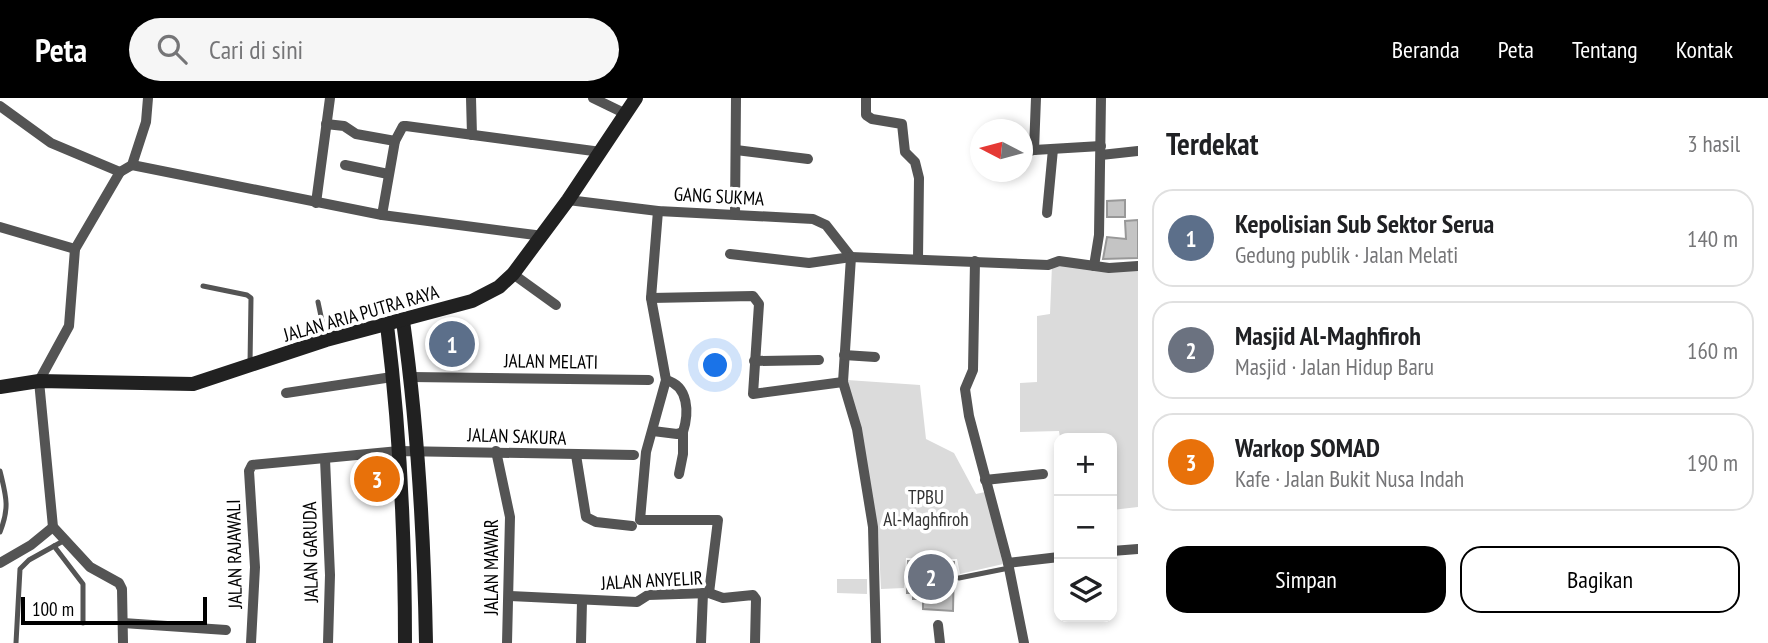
<!DOCTYPE html>
<html lang="id">
<head>
<meta charset="utf-8">
<style>
	:root { --surface:#fff; --page:#f6f6f6; --text:#202124; --muted:#757577; --line:#e0e0e0; --accent:#000 }
	body { margin:0; font-family:"PT Sans Narrow",sans-serif; background:var(--page); color:var(--text) }
	.controls { position:absolute; right:21px; bottom:21px; display:grid; overflow:hidden; border-radius:14px; box-shadow:0 4px 10px #0003 }
	.controls button { width:63px; height:63px; display:grid; place-items:center; padding:0; border:0; border-bottom:2px solid var(--line); background:var(--surface); color:var(--text); font:35px sans-serif }
	.compass { position:absolute; left:970px; top:21px; width:63px; height:63px; border-radius:50%; background:var(--surface); box-shadow:0 4px 10px #0003; rotate:276deg }
	.scale { position:absolute; left:21px; bottom:18px; width:186px; box-sizing:border-box; padding-left:7px; border:4px solid #000; border-top:0; font-size:19px; line-height:24px; white-space:nowrap; color:#000; -webkit-text-stroke:5px #fff; paint-order:stroke }
	.you { position:absolute; left:716px; top:268px; width:24px; height:24px; margin:-18px; border:5px solid #fff; border-radius:50%; background:#1a73e8; box-shadow:0 0 0 10px #1a73e833 }
	.badge { display:grid; place-items:center; width:46px; height:46px; border-radius:50%; background:var(--accent); color:#fff; font-size:23px; font-weight:700 }
	.pin { position:absolute; translate:-50% -50%; border:4px solid #fff; box-shadow:0 2px 7px #0006 }
	.list { margin:0; padding:0; list-style:none }
	h2 { display:flex; justify-content:space-between; align-items:center; height:91px; margin:0; padding:0 28px; font-size:30px }
	h2 small { font-size:23px; font-weight:400; color:var(--muted) }
	.list li { display:grid; grid-template-columns:46px 1fr auto; gap:21px; align-items:center; box-sizing:border-box; height:98px; margin:0 14px 14px; padding:0 14px; border:2px solid var(--line); border-radius:21px }
	.list b { display:block; font-size:26px; white-space:nowrap }
	.list p { margin:0; font-size:23px; white-space:nowrap; color:var(--muted) }
	.list em { font-size:23px; font-style:normal; color:var(--muted) }
	.actions { display:flex; gap:14px; padding:21px 28px }
	.actions a { flex:1; padding:16px 0; border:2px solid var(--accent); border-radius:21px; text-align:center; font-size:24px; color:var(--accent) }
	.actions .main { background:var(--accent); color:#fff }
	.icon { flex:none; width:38px; height:38px; fill:none; stroke:currentColor; stroke-width:2; stroke-linecap:round; stroke-linejoin:round }
	.map { position:relative; flex:none; width:1138px; height:545px; overflow:hidden }
	header { display:flex; align-items:center; gap:42px; box-sizing:border-box; height:98px; padding:0 35px; background:var(--accent); color:#fff }
	header strong { font-size:33px }
	nav { display:flex; gap:38px; margin-inline-start:auto; font-size:24px }
	.search { width:490px; height:63px; background:var(--page); display:flex; align-items:center; gap:18px; box-sizing:border-box; padding:0 24px; border-radius:38px; color:var(--muted); font-size:26px }
	main { display:flex }
	aside { flex:1; background:var(--surface) }
	.map>svg:first-child { display:block }
</style>
</head>
<body>
<header>
<strong>Peta</strong>
<div class="search"><svg class="icon" aria-label="search" viewBox="0 0 24 24"><circle cx="10" cy="10" r="6"/><path d="M15 15l6 6"/></svg>Cari di sini</div>
<nav><a>Beranda</a><a>Peta</a><a>Tentang</a><a>Kontak</a></nav>
</header>
<main>
<div class="map">
<svg width="1138" height="545" viewBox="0 0 1138 545">
	<rect width="100%" height="100%" fill="#fff"/>
	<g fill="#dbdbdb">
		<polygon points="1052,167 1138,170 1138,409 1112,412 1112,340 1060,340 1059,333 1020,334 1020,285 1037,284 1037,218 1050,216"/>
		<polygon points="847,282 920,287 926,341 954,355 976,396 985,394 1003,466 960,476 957,461 906,460 904,490 881,491 878,432"/>
		<polygon points="837,481 867,481 867,496 837,495"/>
	</g>
	<g fill="#c4c4c4" stroke="#989898" stroke-width="2">
		<polygon points="1125,102 1125,119 1107,119 1107,103"/>
		<polygon points="1138,122 1138,160 1103,161 1107,139 1126,141 1125,123"/>
		<polygon points="463,235 466,253 440,257 438,239"/>
		<polygon points="908,463 954,464 953,513 923,511 923,501 913,501 913,495 907,495"/>
	</g>
	<g fill="none" stroke-linecap="round" stroke-linejoin="round">
		<g stroke="#545454" stroke-width="5">
			<polyline points="203,188 247,197 251,200 250,266"/>
			<polyline points="318,204 326,242"/>
			<path d="M0 373C6 398 10 409 0 434"/>
			<polyline points="54,448 83,486 83,525"/>
			<polyline points="959,480 1009,470"/>
			<polyline points="16,545 20,471 29,462 65,442"/>
		</g>
		<g stroke="#545454" stroke-width="10">
			<polyline points="471,0 472,37"/>
			<polyline points="593,0 626,16"/>
			<polyline points="866,0 866,17 872,21 902,26 905,54 915,64 919,80 918,161"/>
			<polyline points="0,8 51,45 120,74"/>
			<polyline points="326,26 344,28 356,36 395,43"/>
			<polyline points="736,52 808,61"/>
			<polyline points="1034,52 1101,48"/>
			<polyline points="1023,55 1034,52 1036,0"/>
			<polyline points="1101,57 1138,53"/>
			<polyline points="132,67 382,117 543,138"/>
			<polyline points="345,67 388,76"/>
			<polyline points="568,102 658,113 813,121 826,127 851,159"/>
			<polyline points="316,105 330,0"/>
			<polyline points="658,113 651,200 666,282 646,354 640,422 718,422 709,495"/>
			<polyline points="1047,115 1053,51"/>
			<polyline points="735,116 736,0"/>
			<polyline points="382,117 395,43 403,28 406,28 601,54"/>
			<polyline points="0,129 75,151"/>
			<polyline points="730,156 809,165 851,159 1048,167 1059,163 1109,170 1138,168"/>
			<polyline points="851,159 843,284 857,331 873,429 876,545"/>
			<polyline points="975,163 973,272 965,291 969,318 1008,465 1024,545"/>
			<polyline points="1094,168 1099,137 1101,0"/>
			<polyline points="513,176 556,207"/>
			<polyline points="651,200 753,198 759,206 753,296 843,284"/>
			<polyline points="844,257 875,259"/>
			<polyline points="754,263 819,262"/>
			<polyline points="411,279 649,282"/>
			<polyline points="286,295 392,279"/>
			<path d="M653 333 677 336 683 334C689 315 689 288 666 282"/>
			<polyline points="496,353 510,419 507,545"/>
			<polyline points="576,357 586,419 596,424 632,428"/>
			<polyline points="325,361 330,477 328,545"/>
			<polyline points="679,376 683,356 683,333"/>
			<polyline points="985,382 1043,376"/>
			<polyline points="1112,453 1138,451"/>
			<polyline points="0,465 31,447 53,429"/>
			<polyline points="1008,465 1059,459"/>
			<polyline points="510,498 637,504 648,497 709,495 723,500 753,497 756,501 755,545"/>
			<polyline points="123,525 226,532"/>
			<polyline points="938,527 940,545"/>
			<polyline points="123,545 122,491 119,485 90,469 53,429 39,283 69,228 75,151 120,74 132,67 146,24 148,0"/>
			<polyline points="251,545 255,469 249,373 252,367 399,353 634,357"/>
			<polyline points="581,545 582,503"/>
			<polyline points="701,545 703,495"/>
		</g>
		<g stroke="#212121" stroke-width="14">
			<path d="M403 223C418 330 424 437 426 545"/>
			<path d="M387 227C400 333 405 439 405 545"/>
			<polyline points="0,289 39,283 193,286 326,242 472,203 499,189 513,176 568,102 636,0"/>
		</g>
	</g>
	<g text-anchor="middle" stroke-width="7" stroke-linejoin="round" paint-order="stroke">
		<g font-size="19" fill="#000" stroke="#fff">
			<text transform="translate(719 98) rotate(3)" y="7">GANG SUKMA</text>
			<text transform="translate(361 215) rotate(-16)" y="7">JALAN ARIA PUTRA RAYA</text>
			<text transform="translate(551 263) rotate(1)" y="7">JALAN MELATI</text>
			<text transform="translate(517 338) rotate(2)" y="7">JALAN SAKURA</text>
			<text transform="translate(310 454) rotate(-91)" y="7">JALAN GARUDA</text>
			<text transform="translate(234 456) rotate(-91)" y="7">JALAN RAJAWALI</text>
			<text transform="translate(491 469) rotate(-90)" y="7">JALAN MAWAR</text>
			<text transform="translate(652 482) rotate(-3)" y="7">JALAN ANYELIR</text>
		</g>
		<g font-size="19" fill="#323232" stroke="#fff">
			<text x="926" y="406">TPBU<tspan x="926" dy="22">Al-Maghfiroh</tspan></text>
		</g>
	</g>
</svg>
<div class="controls">
<button>+</button>
<button>−</button>
<button><svg class="icon" aria-label="layers" viewBox="0 0 24 24"><path d="M12 4l9 5-9 5-9-5zM3 14l9 5 9-5"/></svg></button>
</div>
<svg class="compass" viewBox="-18 -18 36 36"><path d="M0-13l5 13h-10z" fill="#e53935"/><path d="M0 13l5-13h-10z" fill="#757577"/></svg>
<div class="scale">100 m</div>
<div class="you"></div>
<div class="pin badge" style="left:452px;top:246px;background:#5c6f8a">1</div>
<div class="pin badge" style="left:931px;top:479px;background:#6b7280">2</div>
<div class="pin badge" style="left:377px;top:381px;background:#e8710a">3</div>
</div>
<aside>
<h2>Terdekat<small>3 hasil</small></h2>
<ul class="list">
<li><span class="badge" style="background:#5c6f8a">1</span><div><b>Kepolisian Sub Sektor Serua</b><p>Gedung publik · Jalan Melati</p></div><em>140 m</em></li>
<li><span class="badge" style="background:#6b7280">2</span><div><b>Masjid Al-Maghfiroh</b><p>Masjid · Jalan Hidup Baru</p></div><em>160 m</em></li>
<li><span class="badge" style="background:#e8710a">3</span><div><b>Warkop SOMAD</b><p>Kafe · Jalan Bukit Nusa Indah</p></div><em>190 m</em></li>
</ul>
<div class="actions"><a class="main">Simpan</a><a>Bagikan</a></div>
</aside>
</main>
</body>
</html>
